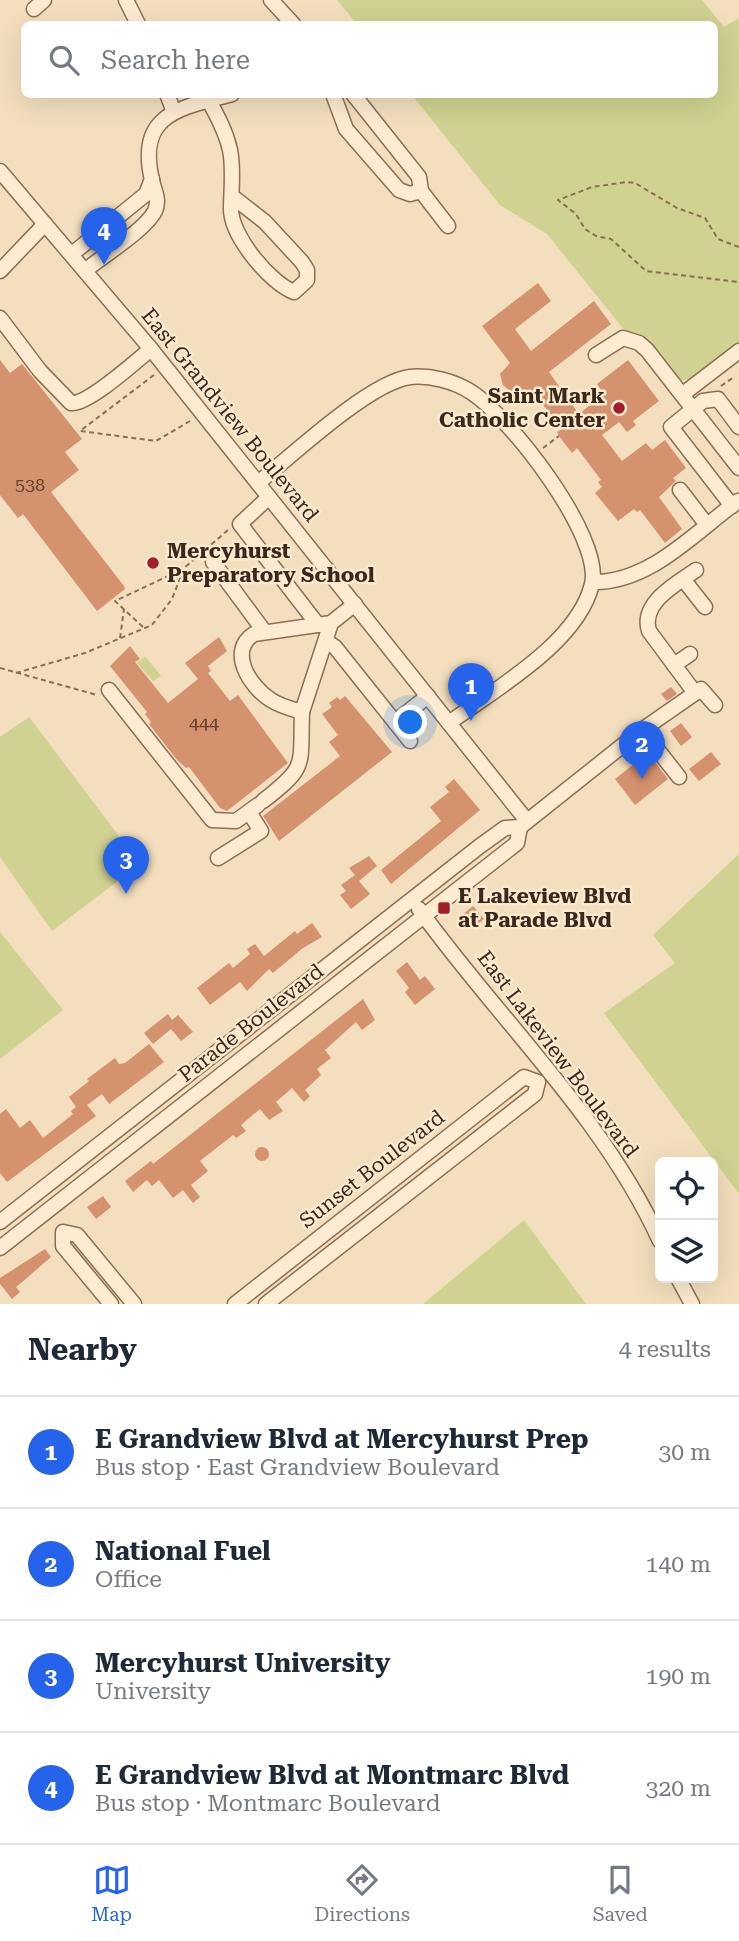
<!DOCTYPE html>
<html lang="en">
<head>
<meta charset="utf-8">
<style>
	:root { --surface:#fff; --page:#f6f6f7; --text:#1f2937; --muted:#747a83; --line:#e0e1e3; --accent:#2563eb }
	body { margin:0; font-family:"Roboto Serif",serif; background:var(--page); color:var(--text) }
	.controls { position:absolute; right:21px; bottom:21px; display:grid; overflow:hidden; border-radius:10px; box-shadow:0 7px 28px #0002 }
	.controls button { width:63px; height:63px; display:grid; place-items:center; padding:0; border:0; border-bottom:2px solid var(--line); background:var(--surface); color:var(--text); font:35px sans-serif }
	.you { position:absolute; left:411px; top:723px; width:24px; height:24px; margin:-18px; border:5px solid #fff; border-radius:50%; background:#1a73e8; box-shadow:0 0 0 10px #1a73e833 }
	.badge { display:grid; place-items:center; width:46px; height:46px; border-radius:50%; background:var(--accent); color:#fff; font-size:23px; font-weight:700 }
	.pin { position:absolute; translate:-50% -58px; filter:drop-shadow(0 2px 4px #0008) }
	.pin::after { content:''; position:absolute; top:37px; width:24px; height:21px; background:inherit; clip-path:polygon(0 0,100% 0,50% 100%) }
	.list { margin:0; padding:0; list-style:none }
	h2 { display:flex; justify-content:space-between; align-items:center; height:91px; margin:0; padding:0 28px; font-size:30px }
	h2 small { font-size:23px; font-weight:400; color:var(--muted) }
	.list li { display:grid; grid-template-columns:46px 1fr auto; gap:21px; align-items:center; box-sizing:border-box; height:112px; padding:0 28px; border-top:2px solid var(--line) }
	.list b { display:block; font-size:26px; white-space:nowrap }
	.list p { margin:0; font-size:23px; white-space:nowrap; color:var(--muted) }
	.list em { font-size:23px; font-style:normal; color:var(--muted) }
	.icon { flex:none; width:38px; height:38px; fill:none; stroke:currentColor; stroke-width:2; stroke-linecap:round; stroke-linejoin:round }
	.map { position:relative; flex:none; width:739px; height:1304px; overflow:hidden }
	.search { position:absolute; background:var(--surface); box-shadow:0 7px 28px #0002; left:21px; right:21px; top:21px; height:77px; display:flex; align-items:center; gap:18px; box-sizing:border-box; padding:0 24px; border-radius:10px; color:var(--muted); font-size:26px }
	.sheet { height:539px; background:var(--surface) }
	nav { display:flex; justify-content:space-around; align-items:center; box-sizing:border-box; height:98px; border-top:2px solid var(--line); background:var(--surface); font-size:19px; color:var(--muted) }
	nav a { display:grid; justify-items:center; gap:4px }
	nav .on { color:var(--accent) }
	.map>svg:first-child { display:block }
</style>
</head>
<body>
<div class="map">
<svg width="739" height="1304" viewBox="0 0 739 1304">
	<rect width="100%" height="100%" fill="#f3dfbd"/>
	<g fill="#cfd290">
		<polygon points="337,0 702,0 724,27 739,18 739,343 693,379 677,381 646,341 626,332 547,234 500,205 412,95 714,94 714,24 357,24"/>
		<polygon points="145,656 161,676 153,681 137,663"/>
		<polygon points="29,717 140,864 52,931 0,857 0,737"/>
		<polygon points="739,854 739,1194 604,1013 675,963 653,935"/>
		<polygon points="0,932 63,1010 0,1059"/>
		<polygon points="524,1220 586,1304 423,1304"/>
	</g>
	<g fill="#d5926e">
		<polygon points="538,283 551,301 515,329 531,351 594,301 611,324 549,372 579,414 604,394 597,384 628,360 659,401 633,421 636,425 627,432 619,422 602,435 622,461 646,443 652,450 665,440 686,468 673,478 676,481 659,497 682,529 665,543 640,510 637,512 634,509 618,521 595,493 602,487 598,482 601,480 577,448 572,453 559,436 557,432 562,429 533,392 519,399 503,385 500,374 510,363 482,326"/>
		<polygon points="0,360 10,373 22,364 82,439 65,452 79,470 51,492 124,586 125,589 97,611 23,514 18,518 0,495"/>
		<polygon points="219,637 227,651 208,666 211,671 208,673 230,701 238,695 288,763 227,811 220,808 189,767 186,768 177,760 149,724 151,722 145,714 147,712 110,666 130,646 140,659 135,662 168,703 198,679 185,663"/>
		<polygon points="671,687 677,694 667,701 661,694"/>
		<polygon points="345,696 392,752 279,841 263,816 340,756 329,742 338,735 322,714 332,707 329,703 337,697 340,700"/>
		<polygon points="681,723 692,737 681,746 670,731"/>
		<polygon points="711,752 721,764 699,781 689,769"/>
		<polygon points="648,753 668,779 635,805 615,779"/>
		<polygon points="454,779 480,810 391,884 381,870 441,821 430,807 449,792 445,787"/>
		<polygon points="369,856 377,866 359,881 370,894 351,909 340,895 346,891 341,885 355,875 349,868"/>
		<polygon points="473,906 484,919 473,928 462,915"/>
		<polygon points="312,923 322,937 303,948 273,973 269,969 247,991 240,982 210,1005 197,988 229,963 233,968 250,954 247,949 255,944 264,956 295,931 297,934"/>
		<polygon points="407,962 420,980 425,976 435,989 415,1005 405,992 409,988 396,971"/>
		<polygon points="363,999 375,1020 362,1030 356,1022 325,1050 331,1058 317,1069 321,1075 305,1090 310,1096 304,1102 292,1088 276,1102 283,1111 269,1120 260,1109 241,1125 246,1131 236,1138 233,1135 200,1161 208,1171 191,1185 200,1197 193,1203 183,1190 173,1198 159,1180 152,1186 147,1180 133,1192 125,1181 151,1161 153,1164"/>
		<polygon points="168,1014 172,1020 178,1015 193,1032 181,1041 171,1029 153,1044 144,1033"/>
		<polygon points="149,1044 164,1062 109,1104 102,1094 87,1105 96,1116 7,1182 0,1173 0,1114 6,1109 20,1128 30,1120 43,1138 73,1114 71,1111 76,1107 69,1097 89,1081 87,1079 115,1058 119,1064 125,1063"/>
		<circle cx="262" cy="1154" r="7"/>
		<polygon points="103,1196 111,1207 96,1219 87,1207"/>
		<polygon points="45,1249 51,1257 21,1283 16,1287 20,1292 12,1299 0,1284 0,1278"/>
	</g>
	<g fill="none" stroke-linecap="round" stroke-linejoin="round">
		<defs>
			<g id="minor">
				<polyline points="126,0 138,24"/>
				<polyline points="271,0 293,24"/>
				<polyline points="34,9 44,0"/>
				<polyline points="167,94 174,112"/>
				<polyline points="333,94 346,129 399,190 410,194 421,191 419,177 353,94"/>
				<path d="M209 101C218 117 226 132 230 150 234 170 231 190 231 209 231 236 270 283 294 292L307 280V270L302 262 265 222 233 197"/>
				<polyline points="0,171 151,349 527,821"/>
				<polyline points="421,191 448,226"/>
				<polyline points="72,254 146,194 152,179"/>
				<path d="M86 270C104 255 145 230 155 211 160 200 154 190 152 180 136 113 181 108 232 94"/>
				<polyline points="0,271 45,224"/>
				<path d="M0 318 40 371 71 403C88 405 136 361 151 349"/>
				<polyline points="596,355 623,338 639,343 647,350 739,468"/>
				<polyline points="683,394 739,351"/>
				<path d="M258 483C291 456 370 382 410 377 430 375 454 381 471 392 510 417 603 537 592 584 578 643 495 689 449 723"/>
				<polyline points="680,490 707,525"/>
				<polyline points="269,497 240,524 318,625"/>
				<polyline points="732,506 671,427 703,401 718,399 739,427"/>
				<polyline points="213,562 264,631"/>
				<polyline points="683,579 705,607"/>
				<path d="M593 582C650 583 695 532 738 501"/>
				<path d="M331 623 302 712C292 709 280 706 271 700 250 687 227 651 254 634L331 623 355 604"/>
				<polyline points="326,641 335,647 410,741"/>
				<polyline points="674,665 690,654"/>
				<polyline points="109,690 212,820 236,821 258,805"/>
				<path d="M695 693 649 631C640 603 676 584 696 570"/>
				<polyline points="395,722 428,696"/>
				<polyline points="642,730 701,689 715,705"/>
				<path d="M263 801C308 766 300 767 302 712"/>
				<polyline points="218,858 261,831 249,812"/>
				<path d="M419 909C498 1019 603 1116 660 1241"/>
				<polyline points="0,1222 480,846 505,828 520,827 642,730 679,777"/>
				<polyline points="0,1248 517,843 520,827"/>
				<polyline points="678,1278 692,1304"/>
				<polyline points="111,1304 63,1246 63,1232 77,1235 134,1304"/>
				<polyline points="235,1304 524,1077 538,1082 535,1094 266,1304"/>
			</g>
		</defs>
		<use href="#minor" stroke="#8d6e54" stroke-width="17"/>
		<g stroke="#8d6e54" stroke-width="2" stroke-dasharray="5 3.5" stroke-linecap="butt">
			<polyline points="739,247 718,239 705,218 677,208 635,183 626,182 592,187 558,200 576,214 585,229 596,236 611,239 646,271 739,282"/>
			<polyline points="154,375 80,431 156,441 190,421"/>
			<polyline points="721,386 734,377"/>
			<polyline points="543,448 559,436"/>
			<polyline points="143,627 115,601 183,569"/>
			<polyline points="120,638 124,609"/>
			<polyline points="0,668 97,695"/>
			<polyline points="16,673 85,653 152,625 172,599 184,568 228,530"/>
		</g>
		<use href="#minor" stroke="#fdecd1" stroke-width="14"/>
	</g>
	<g fill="#a31d28" stroke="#f9e9ce" stroke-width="2.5">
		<circle cx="619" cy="408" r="7"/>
		<circle cx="153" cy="563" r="7"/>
		<rect x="437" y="901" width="14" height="14" rx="3.5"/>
	</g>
	<g text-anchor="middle" stroke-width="5" stroke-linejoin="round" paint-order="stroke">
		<g font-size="18" fill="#614230">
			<text x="30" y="491">538</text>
			<text x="204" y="729">444</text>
		</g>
		<g font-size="21" font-weight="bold" fill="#3a281b" stroke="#f9e9ce" text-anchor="start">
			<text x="605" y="403" text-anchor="end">Saint Mark<tspan x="605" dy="24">Catholic Center</tspan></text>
			<text x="167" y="558">Mercyhurst<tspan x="167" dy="24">Preparatory School</tspan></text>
			<text x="458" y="903">E Lakeview Blvd<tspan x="458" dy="24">at Parade Blvd</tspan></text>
		</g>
		<g font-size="21" fill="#3a281b" stroke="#f9e9ce">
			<text transform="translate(230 415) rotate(51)" y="7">East Grandview Boulevard</text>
			<text transform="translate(251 1023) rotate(-38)" y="7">Parade Boulevard</text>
			<text transform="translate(558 1054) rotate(53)" y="7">East Lakeview Boulevard</text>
			<text transform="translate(372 1169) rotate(-38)" y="7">Sunset Boulevard</text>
		</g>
	</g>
</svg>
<div class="controls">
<button><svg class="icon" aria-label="locate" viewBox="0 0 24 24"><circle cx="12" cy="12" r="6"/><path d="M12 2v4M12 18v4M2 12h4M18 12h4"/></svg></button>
<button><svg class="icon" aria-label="layers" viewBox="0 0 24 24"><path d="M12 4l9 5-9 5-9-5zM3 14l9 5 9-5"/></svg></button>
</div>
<div class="you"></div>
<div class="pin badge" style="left:471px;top:721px">1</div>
<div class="pin badge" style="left:642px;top:779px">2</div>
<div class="pin badge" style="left:126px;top:894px">3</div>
<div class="pin badge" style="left:104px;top:265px">4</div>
<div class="search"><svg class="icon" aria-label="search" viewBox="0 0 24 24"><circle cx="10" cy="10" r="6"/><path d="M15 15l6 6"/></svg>Search here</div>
</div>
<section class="sheet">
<h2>Nearby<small>4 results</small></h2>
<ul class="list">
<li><span class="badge">1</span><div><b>E Grandview Blvd at Mercyhurst Prep</b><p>Bus stop · East Grandview Boulevard</p></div><em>30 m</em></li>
<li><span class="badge">2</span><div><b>National Fuel</b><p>Office</p></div><em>140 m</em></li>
<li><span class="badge">3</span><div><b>Mercyhurst University</b><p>University</p></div><em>190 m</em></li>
<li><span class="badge">4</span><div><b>E Grandview Blvd at Montmarc Blvd</b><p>Bus stop · Montmarc Boulevard</p></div><em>320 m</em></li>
</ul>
</section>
<nav>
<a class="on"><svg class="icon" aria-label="map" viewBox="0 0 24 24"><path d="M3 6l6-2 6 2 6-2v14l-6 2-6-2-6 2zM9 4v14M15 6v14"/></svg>Map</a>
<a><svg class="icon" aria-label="directions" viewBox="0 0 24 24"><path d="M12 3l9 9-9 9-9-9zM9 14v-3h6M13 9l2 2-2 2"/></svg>Directions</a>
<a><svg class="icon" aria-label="saved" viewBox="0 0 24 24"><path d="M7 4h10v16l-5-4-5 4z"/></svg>Saved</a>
</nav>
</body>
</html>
